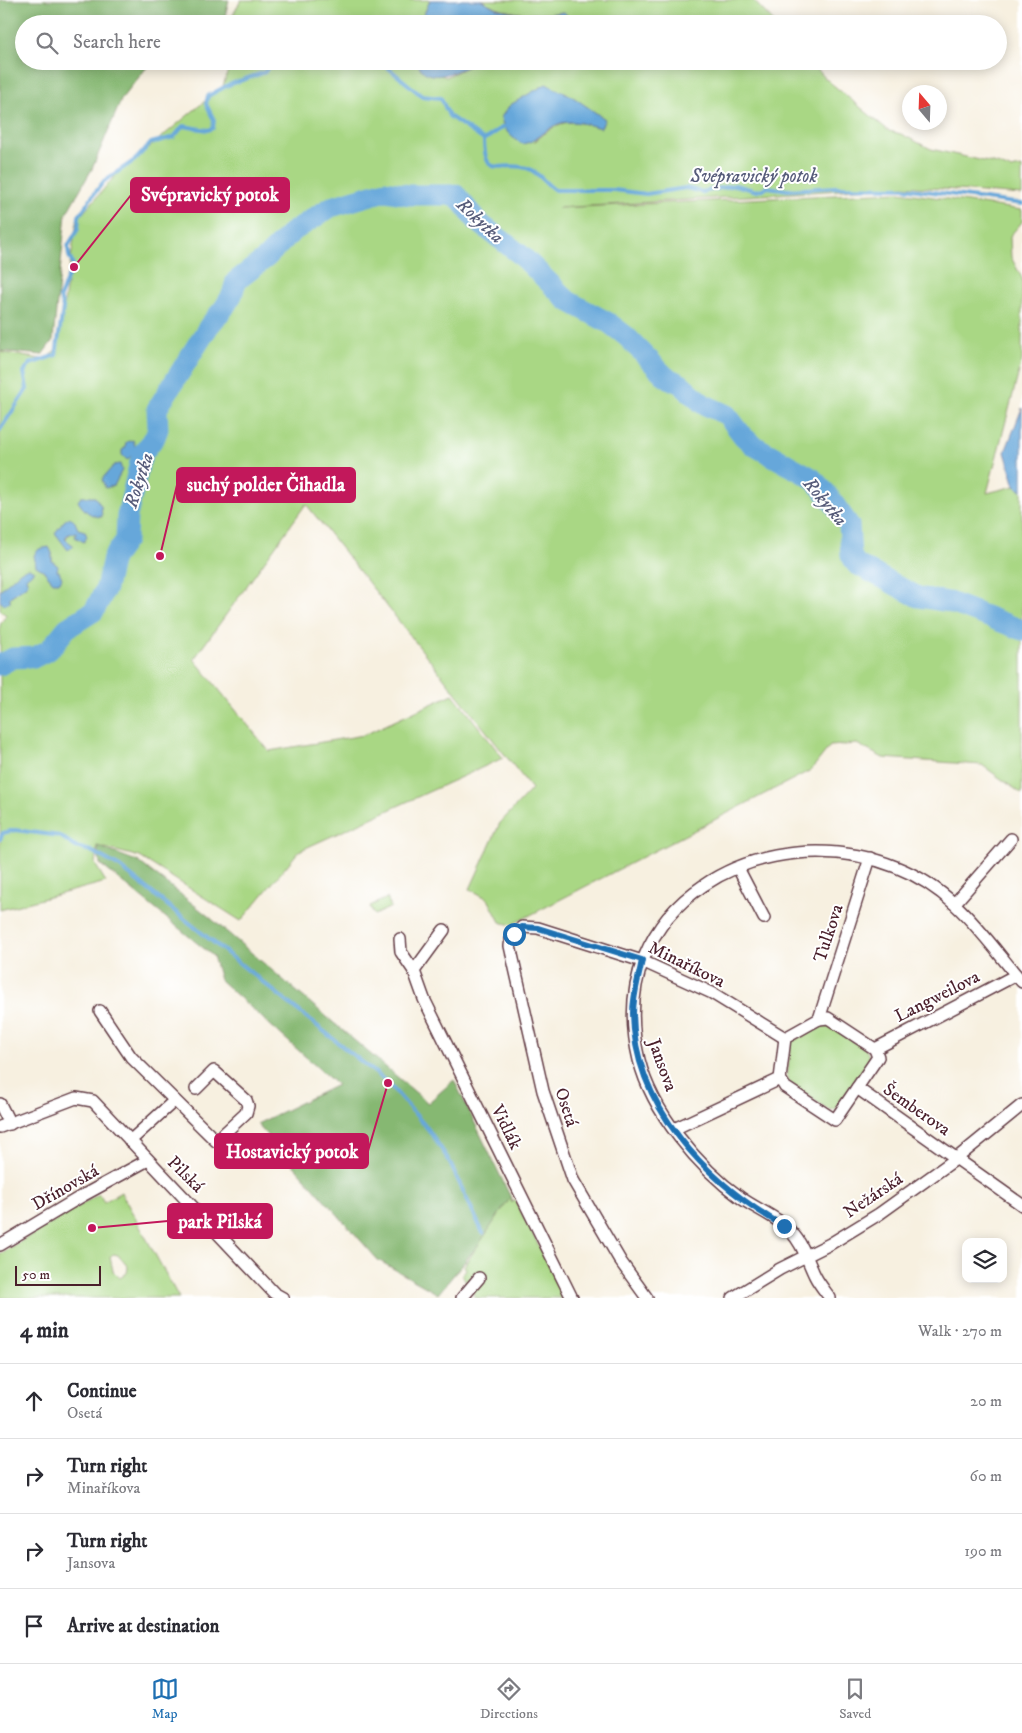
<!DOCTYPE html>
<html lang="en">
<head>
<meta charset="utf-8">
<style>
	:root { --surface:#fff; --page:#f2f2f3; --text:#2b2b33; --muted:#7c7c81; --line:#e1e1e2; --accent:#1f6fb2 }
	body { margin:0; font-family:"IM FELL DW Pica",serif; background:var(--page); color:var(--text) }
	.controls { position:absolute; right:15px; bottom:15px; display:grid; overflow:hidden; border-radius:10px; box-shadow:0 2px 12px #0003 }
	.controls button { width:45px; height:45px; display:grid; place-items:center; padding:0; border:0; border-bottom:1px solid var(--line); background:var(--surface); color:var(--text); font:25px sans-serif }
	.compass { position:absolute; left:902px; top:85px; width:45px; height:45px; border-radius:50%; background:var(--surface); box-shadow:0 2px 12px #0003; rotate:341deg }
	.scale { position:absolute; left:15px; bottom:12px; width:86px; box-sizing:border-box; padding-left:5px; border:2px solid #4a1f2b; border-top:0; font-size:14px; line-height:18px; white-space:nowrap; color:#4a1f2b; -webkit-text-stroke:4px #fff; paint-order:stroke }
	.stop { position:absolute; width:15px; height:15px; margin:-11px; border:4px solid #1f6fb2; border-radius:50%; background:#fff }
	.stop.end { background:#1f6fb2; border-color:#fff; box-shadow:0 1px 5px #0008 }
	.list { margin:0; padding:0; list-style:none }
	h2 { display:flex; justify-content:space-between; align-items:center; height:65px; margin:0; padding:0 20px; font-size:21px }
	h2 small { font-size:16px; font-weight:400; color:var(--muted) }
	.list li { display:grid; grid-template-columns:32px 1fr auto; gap:15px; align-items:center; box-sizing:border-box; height:75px; padding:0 20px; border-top:1px solid var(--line) }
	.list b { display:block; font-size:19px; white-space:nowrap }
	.list p { margin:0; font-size:16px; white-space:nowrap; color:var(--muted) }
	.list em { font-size:16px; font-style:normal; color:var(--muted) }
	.icon { flex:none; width:28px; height:28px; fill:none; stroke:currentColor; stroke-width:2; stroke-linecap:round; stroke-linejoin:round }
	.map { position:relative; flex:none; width:1022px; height:1298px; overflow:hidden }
	.search { position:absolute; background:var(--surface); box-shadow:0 2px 12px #0003; left:15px; right:15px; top:15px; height:55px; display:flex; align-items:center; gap:12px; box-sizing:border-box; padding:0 18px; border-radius:28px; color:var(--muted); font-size:19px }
	.sheet { height:365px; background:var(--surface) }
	nav { display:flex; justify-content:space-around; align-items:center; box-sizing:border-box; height:70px; border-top:1px solid var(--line); background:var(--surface); font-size:14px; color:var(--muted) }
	nav a { display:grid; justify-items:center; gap:2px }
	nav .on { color:var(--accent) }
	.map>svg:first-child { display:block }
</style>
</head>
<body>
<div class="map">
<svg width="1022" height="1298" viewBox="0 0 1022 1298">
	<rect width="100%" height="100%" fill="#fff"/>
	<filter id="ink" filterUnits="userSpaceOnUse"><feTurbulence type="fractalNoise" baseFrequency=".02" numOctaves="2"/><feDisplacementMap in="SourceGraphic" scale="10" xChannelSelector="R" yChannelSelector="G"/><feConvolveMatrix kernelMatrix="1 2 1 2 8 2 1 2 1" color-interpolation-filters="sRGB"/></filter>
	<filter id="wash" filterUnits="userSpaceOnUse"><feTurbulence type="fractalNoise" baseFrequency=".0096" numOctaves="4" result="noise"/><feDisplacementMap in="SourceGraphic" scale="20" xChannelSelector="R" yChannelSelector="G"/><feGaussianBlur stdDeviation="1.12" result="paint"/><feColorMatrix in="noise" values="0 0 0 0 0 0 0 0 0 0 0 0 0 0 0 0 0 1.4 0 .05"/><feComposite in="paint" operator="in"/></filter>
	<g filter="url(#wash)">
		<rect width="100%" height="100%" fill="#f7f0e0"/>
		<g fill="#a9d784" stroke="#7a7b58" fill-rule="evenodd">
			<polygon points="241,0 430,0 420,24 233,24 233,15"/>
			<path d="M481 0H753L776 24H569L572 21 564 12C534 16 508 15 481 0Z"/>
			<path d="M231 61H416V64L446 77 479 61H810L826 79 889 131 901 134 931 149 997 164 1010 169 1022 167V195L904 186 558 208 899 192 1022 210V222L1010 236 1011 257 1022 278V360L987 493 1015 486 1022 491V794L982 765 883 758 857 744 830 746 811 770 511 925 500 922 488 899 470 889 500 823 532 789 306 504 194 659 269 751 364 735 453 694 503 758 299 851 241 921 140 857 97 846 95 864 106 882 0 910V625L6 615 0 610V601L4 605 10 597 28 584 0 590V352L46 360 57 348 77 220 116 175 223 86ZM573 97 601 127C565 119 562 119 534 142ZM75 522 76 532H72L65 539 74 546 55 533ZM52 553V561L57 572 53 582 43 570Z"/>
			<polygon points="387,898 391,907 374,915 370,906"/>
			<polygon points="827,1024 866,1049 870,1059 836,1109 829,1110 789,1083 787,1078 791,1041"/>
			<path d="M121 1192 179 1298H0V1254L99 1194 104 1202ZM113 1254 118 1255 128 1267 127 1273 120 1278 113 1271 110 1257Z"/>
			<polygon points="510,1198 512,1203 515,1200 566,1298 476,1298 462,1275 466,1269 464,1266"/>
		</g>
		<g fill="#86b872" stroke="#686c4e">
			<polygon points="0,0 229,0 223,24 24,24 24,61 152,61 122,98 92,169 66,214 53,340 42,355 0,351"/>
			<polygon points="97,846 139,862 207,915 428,1103 454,1080 513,1202 510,1199 508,1201 479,1244 438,1294 378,1260 257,1124 337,1085 220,980 213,956 100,864"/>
		</g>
		<g fill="#66a7da" stroke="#586382">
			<polygon points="430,0 481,0 496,8 515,13 538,16 564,12 572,21 569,24 420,24"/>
			<path d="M416 61H479C461 69 427 89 416 61Z"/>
			<path d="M546 84 573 97 605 119 601 128C586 124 568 118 554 126 542 133 537 141 523 144 511 138 503 130 501 117L510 105Z"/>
			<polygon points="1022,408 1022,491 1015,486 1005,452"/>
			<polygon points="133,440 137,451 127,460 122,455 122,450 125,448 126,442"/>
			<polygon points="120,464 122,470 114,486 105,488 102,479 114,465"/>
			<path d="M81 497H95L101 506 102 517C91 517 83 510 78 501Z"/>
			<polygon points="70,517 75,522 78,529 85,531 87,537 84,542 75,537 76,532 67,535 65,539 74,546 68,550 55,533 64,521"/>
			<polygon points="49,547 52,553 52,561 58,566 57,571 59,571 62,578 60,582 53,582 43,570 36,566 34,555 39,549"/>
			<polygon points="29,568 34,571 26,578 28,584 10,597 10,602 4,605 0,601 0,590 21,571"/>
		</g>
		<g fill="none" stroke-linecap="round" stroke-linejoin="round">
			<g stroke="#66a7da" stroke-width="4">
				<polyline points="380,61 422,96 441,98 449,116 484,140"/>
				<path d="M503 127 484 140C485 182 501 160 527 168 539 172 545 184 555 190H614L646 194 686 188 702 192 735 185 757 191 768 187 788 190 835 187 903 188 1022 204"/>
				<path d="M0 430 27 389 24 372 30 364 56 355 63 308 60 297C66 285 65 278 74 267L69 256 68 246 78 229 79 216 91 198 104 181 135 160 151 143 174 137 183 126 208 130 213 128 214 120 206 104 208 96 228 85 265 72 272 61"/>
				<polyline points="0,839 3,833 15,830 60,836 76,847 91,851 120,867 388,1083 428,1129 448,1159 483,1233"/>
			</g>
			<polyline stroke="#66a7da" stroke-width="21" points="0,665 13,658 35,657 49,650 67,628 94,611 106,588 113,558 126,540 127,516 140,462 143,453 155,437 158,429 157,409 209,326 224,308 232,295 236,281 266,258 292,232 331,207 385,191 409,195 456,195 478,222 521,255 568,301 609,323 626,336 666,377 681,384 703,404 727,415 743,436 753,445 812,478 827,494 849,525 851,555 856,564 918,597 949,602 1022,630"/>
		</g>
	</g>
	<g filter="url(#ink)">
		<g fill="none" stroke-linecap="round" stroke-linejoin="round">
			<defs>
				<g id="minor">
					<polyline points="738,868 764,918"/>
					<polyline points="955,903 1011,839"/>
					<polyline points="444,930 414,971 424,999 572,1298"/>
					<polyline points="400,939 401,952 414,971"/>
					<polyline points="100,1011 131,1057 216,1141 246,1113 248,1106 246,1100 214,1071 196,1089"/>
					<polygon points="828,1018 875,1049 878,1057 835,1120 785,1087 780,1079 785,1038 819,1019"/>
					<polyline points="819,1019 870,858"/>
					<polyline points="875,1049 1016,975"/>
					<polyline points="857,1088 1022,1205"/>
					<polyline points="0,1104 10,1124"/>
					<polyline points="0,1127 76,1098 93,1101 274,1293 283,1298"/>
					<polyline points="674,1129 780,1079"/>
					<polyline points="130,1141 174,1101"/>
					<polyline points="0,1245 82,1196 148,1160"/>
					<polyline points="462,1298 479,1278"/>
					<polyline points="647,1298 621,1262 573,1180 543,1091 510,946 511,939 522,927 538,928 642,961 712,993 785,1038"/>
					<polyline points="733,1298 780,1269 830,1244 879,1214 957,1158 1022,1105"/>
					<path d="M830 1298C825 1291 819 1284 815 1276 808 1262 803 1244 792 1233 780 1218 756 1209 741 1198 699 1168 652 1112 639 1060 601 904 763 815 896 867 955 890 983 936 1022 982"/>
				</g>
			</defs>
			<use href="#minor" stroke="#643e46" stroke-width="14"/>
			<use href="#minor" stroke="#fff" stroke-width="11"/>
		</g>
	</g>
	<g fill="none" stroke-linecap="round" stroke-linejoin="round" filter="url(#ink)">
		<path stroke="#1f6fb2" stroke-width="6" d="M514 934 522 927 538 928 642 960C639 977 633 995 633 1013 634 1106 707 1183 784 1226"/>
	</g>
	<g text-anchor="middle" stroke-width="4" stroke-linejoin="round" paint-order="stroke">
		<g font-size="18" fill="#4a1f2b" stroke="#fff">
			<text transform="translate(828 933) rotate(-72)" y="6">Tulkova</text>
			<text transform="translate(687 964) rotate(26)" y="6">Minaříkova</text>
			<text transform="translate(937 996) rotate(-27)" y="6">Langweilova</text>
			<text transform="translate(663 1065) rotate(70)" y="6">Jansova</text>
			<text transform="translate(567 1107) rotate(72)" y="6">Osetá</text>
			<text transform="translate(917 1109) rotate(35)" y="6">Šemberova</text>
			<text transform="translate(507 1127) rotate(64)" y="6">Vidlák</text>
			<text transform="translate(186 1174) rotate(45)" y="6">Pilská</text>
			<text transform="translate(65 1187) rotate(-30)" y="6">Dřínovská</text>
			<text transform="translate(873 1195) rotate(-34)" y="6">Nežárská</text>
		</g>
		<g font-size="19" font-style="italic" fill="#575c7a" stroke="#fff">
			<text x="754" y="182">Svépravický potok</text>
			<text transform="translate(481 220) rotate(43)" y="7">Rokytka</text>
			<text transform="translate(138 480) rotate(-72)" y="7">Rokytka</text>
			<text transform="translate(826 501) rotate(50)" y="7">Rokytka</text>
		</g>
	</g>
	<path fill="none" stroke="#c2185b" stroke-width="2" d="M74 267L131 195M160 556L177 485M388 1083L368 1151M92 1228L168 1221"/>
	<g fill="#c2185b" stroke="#fff" stroke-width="2">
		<circle cx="74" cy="267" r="5"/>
		<circle cx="160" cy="556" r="5"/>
		<circle cx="388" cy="1083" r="5"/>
		<circle cx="92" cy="1228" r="5"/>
	</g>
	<g fill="#c2185b" stroke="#c2185b" stroke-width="2">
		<rect x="131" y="178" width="158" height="34" rx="5"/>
		<rect x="177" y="468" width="178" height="34" rx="5"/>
		<rect x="215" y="1134" width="153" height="34" rx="5"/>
		<rect x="168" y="1204" width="104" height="34" rx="5"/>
	</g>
	<g font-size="19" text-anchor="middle" font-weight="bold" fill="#fff">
		<text x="210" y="201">Svépravický potok</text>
		<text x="266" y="491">suchý polder Čihadla</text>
		<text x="292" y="1158">Hostavický potok</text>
		<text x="220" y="1228">park Pilská</text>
	</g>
</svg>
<div class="controls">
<button><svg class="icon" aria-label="layers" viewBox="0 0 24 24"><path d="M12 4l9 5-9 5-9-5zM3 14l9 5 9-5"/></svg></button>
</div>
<svg class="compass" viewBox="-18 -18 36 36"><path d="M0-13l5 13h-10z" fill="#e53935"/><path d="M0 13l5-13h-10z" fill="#7c7c81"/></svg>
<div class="scale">50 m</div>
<div class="stop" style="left:514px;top:934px"></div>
<div class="stop end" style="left:784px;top:1226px"></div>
<div class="search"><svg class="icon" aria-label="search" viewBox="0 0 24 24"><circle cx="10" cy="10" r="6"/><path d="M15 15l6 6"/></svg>Search here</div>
</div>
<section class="sheet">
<h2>4 min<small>Walk · 270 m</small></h2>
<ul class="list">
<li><svg class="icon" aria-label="ahead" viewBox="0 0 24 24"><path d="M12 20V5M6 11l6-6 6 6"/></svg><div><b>Continue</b><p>Osetá</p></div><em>20 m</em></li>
<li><svg class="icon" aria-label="right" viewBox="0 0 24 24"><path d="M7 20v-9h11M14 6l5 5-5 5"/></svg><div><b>Turn right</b><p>Minaříkova</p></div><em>60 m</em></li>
<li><svg class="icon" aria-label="right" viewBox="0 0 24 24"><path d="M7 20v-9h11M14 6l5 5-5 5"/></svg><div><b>Turn right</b><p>Jansova</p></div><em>190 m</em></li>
<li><svg class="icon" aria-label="arrive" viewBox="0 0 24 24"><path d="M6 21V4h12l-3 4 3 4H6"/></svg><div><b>Arrive at destination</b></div></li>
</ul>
</section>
<nav>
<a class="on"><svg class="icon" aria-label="map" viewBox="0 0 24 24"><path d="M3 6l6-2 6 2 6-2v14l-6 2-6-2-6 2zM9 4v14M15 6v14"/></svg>Map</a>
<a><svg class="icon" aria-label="directions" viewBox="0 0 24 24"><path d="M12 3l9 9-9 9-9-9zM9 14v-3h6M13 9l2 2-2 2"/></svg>Directions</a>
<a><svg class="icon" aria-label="saved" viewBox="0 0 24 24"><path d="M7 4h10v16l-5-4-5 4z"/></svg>Saved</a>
</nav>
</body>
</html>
